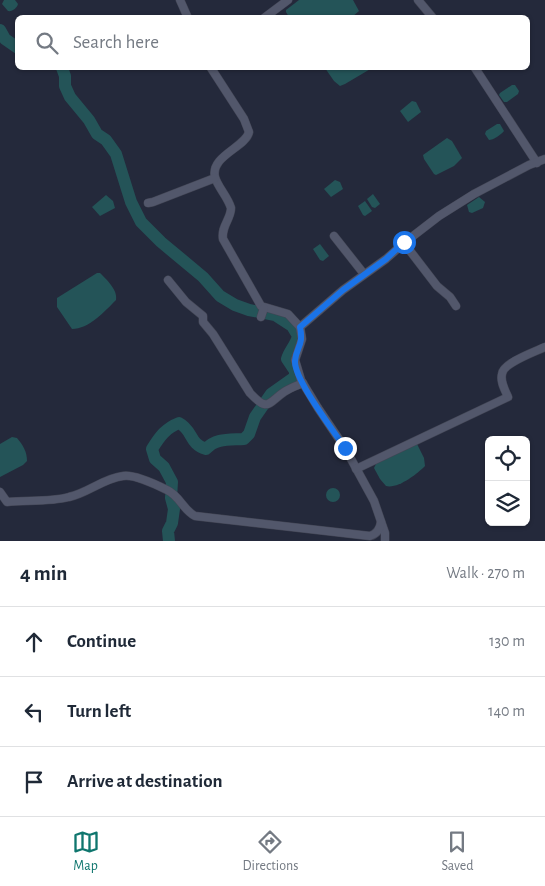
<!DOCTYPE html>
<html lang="en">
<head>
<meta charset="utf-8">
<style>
	:root { --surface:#fff; --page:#f6f6f7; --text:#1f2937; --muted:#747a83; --line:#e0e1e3; --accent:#0f766e }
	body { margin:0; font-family:"Alegreya Sans",sans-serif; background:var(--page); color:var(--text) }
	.controls { position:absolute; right:15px; bottom:15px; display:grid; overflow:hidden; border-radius:8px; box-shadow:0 1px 4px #0004 }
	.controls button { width:45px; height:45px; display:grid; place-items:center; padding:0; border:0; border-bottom:1px solid var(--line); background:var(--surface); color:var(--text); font:25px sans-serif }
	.stop { position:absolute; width:15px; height:15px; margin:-11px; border:4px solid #1a73e8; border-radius:50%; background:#fff }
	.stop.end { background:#1a73e8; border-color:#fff; box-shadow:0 1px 5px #0008 }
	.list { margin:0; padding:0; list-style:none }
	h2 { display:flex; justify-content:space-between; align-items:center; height:65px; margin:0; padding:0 20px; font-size:21px }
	h2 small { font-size:16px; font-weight:400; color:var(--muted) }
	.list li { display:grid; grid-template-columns:32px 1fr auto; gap:15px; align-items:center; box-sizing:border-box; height:70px; padding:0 20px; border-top:1px solid var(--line) }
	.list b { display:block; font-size:19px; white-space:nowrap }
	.list em { font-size:16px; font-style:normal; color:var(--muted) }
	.icon { flex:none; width:28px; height:28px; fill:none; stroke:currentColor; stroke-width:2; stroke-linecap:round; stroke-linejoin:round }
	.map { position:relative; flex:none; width:545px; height:541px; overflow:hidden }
	.search { position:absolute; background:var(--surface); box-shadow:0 1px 4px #0004; left:15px; right:15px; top:15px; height:55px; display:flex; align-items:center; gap:12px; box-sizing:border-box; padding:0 18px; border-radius:8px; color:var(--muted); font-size:19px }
	.sheet { height:275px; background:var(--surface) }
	nav { display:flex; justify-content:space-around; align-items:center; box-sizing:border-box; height:70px; border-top:1px solid var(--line); background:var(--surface); font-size:14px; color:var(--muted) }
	nav a { display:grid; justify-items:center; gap:2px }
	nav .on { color:var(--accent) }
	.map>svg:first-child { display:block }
</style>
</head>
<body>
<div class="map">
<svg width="545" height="541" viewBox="0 0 545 541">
	<rect width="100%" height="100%" fill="#24293b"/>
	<g fill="#245458">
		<path d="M4 0H15L18 4C17 8 12 12 8 11L2 4Z"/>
		<polygon points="299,0 353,0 359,11 352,17 289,17 286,12 286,10"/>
		<polygon points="325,68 372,68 345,84 340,86 334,81"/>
		<polygon points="512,85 515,85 519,91 518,94 507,102 504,102 499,95 500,93"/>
		<polygon points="412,101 416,102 421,112 408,122 400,111"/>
		<path d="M497 124H500L504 131C501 135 493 140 489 140L485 134 486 131Z"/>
		<polygon points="447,138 452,141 462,158 454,166 436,175 434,174 424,159 423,155"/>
		<polygon points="335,180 340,182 343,189 331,197 324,189"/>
		<polygon points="373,194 380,204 375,208 372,207 367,199"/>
		<polygon points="106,195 113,201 115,208 100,216 92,207"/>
		<polygon points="479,197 485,202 483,208 472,213 469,212 467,205"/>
		<polygon points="365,201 372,211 365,216 363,215 358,206"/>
		<polygon points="320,244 329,256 323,261 320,260 313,249"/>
		<path d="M97 273H100C107 280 118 290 116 300 104 312 89 329 72 329L57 307V298Z"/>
		<path d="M12 437 17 438C23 445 27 452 27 461L23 465 0 477V444Z"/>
		<path d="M417 444 424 458 425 466C417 474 398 489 386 486L380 479 374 468 377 462Z"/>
		<circle cx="333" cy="495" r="7"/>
	</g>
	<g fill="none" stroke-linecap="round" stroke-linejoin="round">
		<g stroke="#245458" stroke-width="12">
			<polyline points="0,30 5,39 18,48"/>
			<path d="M62 68 65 76V86L70 97 89 120 97 134 106 140 116 154 131 202 141 222 161 242 203 277 220 296 235 305 249 310 275 315 292 326 298 336C296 345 289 351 287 359L295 371V377L271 394 255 417 249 434 244 439C229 440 216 438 206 449 189 444 193 430 179 423 166 428 160 436 152 449L155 459 164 467 172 482 171 498 174 509 172 523 168 531 169 541"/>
		</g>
		<defs>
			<g id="street">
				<polyline points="180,0 188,18"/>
				<polyline points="418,0 433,18"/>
				<polyline points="264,18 288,0"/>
				<path d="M211 68 244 119 249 132C246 147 210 156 215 177 217 186 228 197 231 208 231 219 221 226 223 239L261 306 288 314 300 327 302 339 295 360 301 380 318 408 345 448 374 501 385 533V541"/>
				<polyline points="475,68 537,163"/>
				<polyline points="148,203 153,202 215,178"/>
				<polyline points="334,236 364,274"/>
				<polyline points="404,243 437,286 450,297 456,306"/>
				<path d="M168 280 186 302 203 316V322L213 334 250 393C268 412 267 404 284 392 290 388 296 386 303 383"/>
				<polyline points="261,317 264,308"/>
				<polyline points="300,327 343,290 386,259 404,243 439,216 474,194 529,165 545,159"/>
				<path d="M356 469 508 397C505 390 500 382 502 374 503 363 534 352 545 347"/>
				<path d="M0 492 7 502C27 500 50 502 69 497 88 493 104 478 123 476 134 474 157 485 167 490 180 496 183 510 195 516L370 536C377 534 380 529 381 522"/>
			</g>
		</defs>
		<use href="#street" stroke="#424554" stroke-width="9"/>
		<use href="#street" stroke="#52576b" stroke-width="8"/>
	</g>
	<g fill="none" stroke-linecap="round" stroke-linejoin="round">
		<path stroke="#1a73e8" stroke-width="6" d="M345 448C333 430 294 379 295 361 296 347 304 346 300 327L343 290 386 259 404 242"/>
	</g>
</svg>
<div class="controls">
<button><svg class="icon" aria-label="locate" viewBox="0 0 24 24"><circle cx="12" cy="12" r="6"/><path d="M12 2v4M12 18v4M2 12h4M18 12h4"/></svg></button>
<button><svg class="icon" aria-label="layers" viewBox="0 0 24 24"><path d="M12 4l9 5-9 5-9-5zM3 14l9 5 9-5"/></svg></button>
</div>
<div class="stop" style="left:404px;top:242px"></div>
<div class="stop end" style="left:345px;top:448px"></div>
<div class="search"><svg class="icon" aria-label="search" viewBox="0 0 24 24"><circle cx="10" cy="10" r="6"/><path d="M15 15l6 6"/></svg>Search here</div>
</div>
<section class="sheet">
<h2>4 min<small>Walk · 270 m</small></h2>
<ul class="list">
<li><svg class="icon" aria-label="ahead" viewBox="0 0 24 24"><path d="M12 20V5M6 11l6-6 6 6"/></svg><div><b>Continue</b></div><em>130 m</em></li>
<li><svg class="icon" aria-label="left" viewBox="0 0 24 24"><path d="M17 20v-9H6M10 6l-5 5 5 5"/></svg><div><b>Turn left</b></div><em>140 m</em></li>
<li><svg class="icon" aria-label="arrive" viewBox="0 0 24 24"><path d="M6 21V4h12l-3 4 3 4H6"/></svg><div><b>Arrive at destination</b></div></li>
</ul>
</section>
<nav>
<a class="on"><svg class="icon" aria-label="map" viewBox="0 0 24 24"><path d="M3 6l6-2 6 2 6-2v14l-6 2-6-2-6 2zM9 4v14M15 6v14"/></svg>Map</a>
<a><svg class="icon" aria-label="directions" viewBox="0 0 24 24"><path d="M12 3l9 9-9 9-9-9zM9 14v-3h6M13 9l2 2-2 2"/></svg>Directions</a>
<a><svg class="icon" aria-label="saved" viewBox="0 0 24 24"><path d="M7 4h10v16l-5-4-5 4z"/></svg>Saved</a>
</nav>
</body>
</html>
